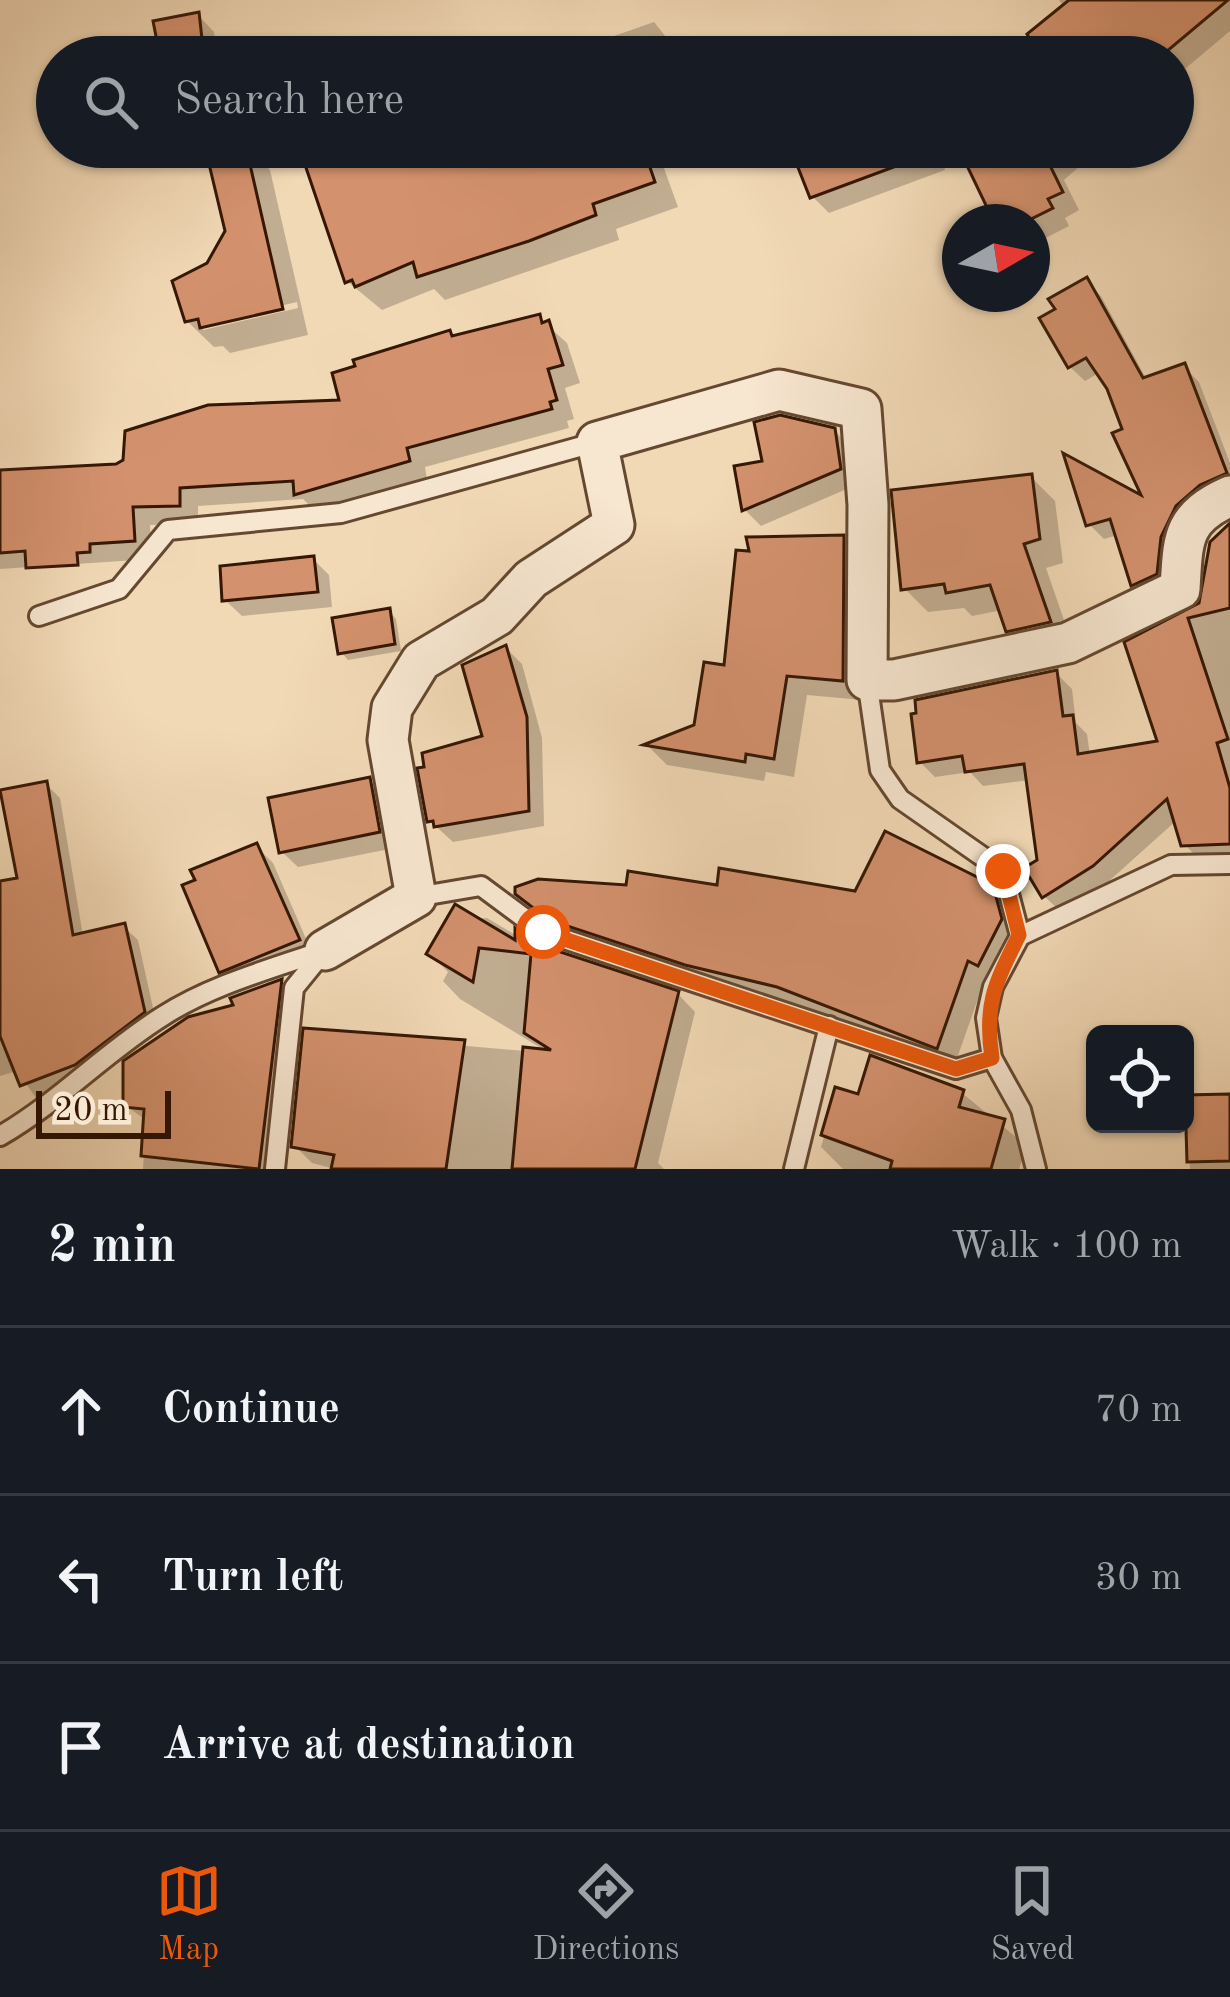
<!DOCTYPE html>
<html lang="en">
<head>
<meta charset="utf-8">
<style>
	:root { --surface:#171b24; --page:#242831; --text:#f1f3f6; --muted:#9ea1a6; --line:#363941; --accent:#ea580c }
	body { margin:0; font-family:"Old Standard TT",serif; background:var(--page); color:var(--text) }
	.controls { position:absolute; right:36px; bottom:36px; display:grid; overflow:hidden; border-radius:18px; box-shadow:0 3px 9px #0004 }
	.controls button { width:108px; height:108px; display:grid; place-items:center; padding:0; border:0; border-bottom:3px solid var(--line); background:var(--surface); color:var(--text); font:60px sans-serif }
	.compass { position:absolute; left:942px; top:204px; width:108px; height:108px; border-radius:50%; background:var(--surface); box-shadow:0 3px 9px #0004; rotate:81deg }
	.scale { position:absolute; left:36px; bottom:30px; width:135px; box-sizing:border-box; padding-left:12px; border:6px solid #361704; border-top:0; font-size:33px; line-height:42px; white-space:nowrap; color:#361704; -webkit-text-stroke:9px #f7e6d0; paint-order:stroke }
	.stop { position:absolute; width:36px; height:36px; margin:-27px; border:9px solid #ea580c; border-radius:50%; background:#fff }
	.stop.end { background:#ea580c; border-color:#fff; box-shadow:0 3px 12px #0008 }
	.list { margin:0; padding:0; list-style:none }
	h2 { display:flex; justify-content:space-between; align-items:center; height:156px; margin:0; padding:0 48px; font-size:51px }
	h2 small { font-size:39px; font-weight:400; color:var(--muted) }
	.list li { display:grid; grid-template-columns:78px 1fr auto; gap:36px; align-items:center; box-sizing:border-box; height:168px; padding:0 48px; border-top:3px solid var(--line) }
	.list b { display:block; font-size:45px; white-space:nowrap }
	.list em { font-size:39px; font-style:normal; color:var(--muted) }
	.icon { flex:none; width:66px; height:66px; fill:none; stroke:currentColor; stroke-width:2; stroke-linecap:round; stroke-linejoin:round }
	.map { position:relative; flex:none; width:1230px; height:1169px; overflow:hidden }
	.search { position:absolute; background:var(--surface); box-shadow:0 3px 9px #0004; left:36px; right:36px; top:36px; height:132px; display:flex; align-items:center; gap:30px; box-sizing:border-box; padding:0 42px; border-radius:66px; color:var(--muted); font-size:45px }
	.sheet { height:660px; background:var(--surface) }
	nav { display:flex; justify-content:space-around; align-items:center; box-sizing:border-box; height:168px; border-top:3px solid var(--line); background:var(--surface); font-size:33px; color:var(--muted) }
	nav a { display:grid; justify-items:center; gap:6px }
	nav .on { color:var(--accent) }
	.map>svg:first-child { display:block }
</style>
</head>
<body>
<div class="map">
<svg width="1230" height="1169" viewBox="0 0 1230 1169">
	<rect width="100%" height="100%" fill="#f2d9b6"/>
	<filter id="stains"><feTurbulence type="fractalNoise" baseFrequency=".00167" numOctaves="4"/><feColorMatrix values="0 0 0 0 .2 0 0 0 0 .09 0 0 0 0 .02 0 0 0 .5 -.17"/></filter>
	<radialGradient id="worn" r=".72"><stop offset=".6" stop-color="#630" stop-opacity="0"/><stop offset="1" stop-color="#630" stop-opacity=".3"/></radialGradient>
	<g fill="#0003" fill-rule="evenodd">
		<polygon points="1059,0 1230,0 1230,31 1173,79 1173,57 1030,57 1041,52 1064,7"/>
		<polygon points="198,15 214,32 217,57 163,57"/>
		<polygon points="654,22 682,57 554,57"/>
		<path d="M231 147H247L270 170 308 335 230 353 223 346 214 347 187 321 228 232ZM297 302 298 308 203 330V324Z"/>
		<polygon points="302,147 355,147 369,164 421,147 687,147 660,157 678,207 616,229 619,240 445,300 434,289 382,310 348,282"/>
		<polygon points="794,147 941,147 945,170 829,213 812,196"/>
		<polygon points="968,147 1102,147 1064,180 1079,210 1065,218 1069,226 1032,245 1032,222 1006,222"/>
		<polygon points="1086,281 1101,296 1147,380 1184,367 1199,382 1230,463 1230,492 1171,588 1148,599 1134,584 1118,535 1104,539 1089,524 1147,501 1109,388 1099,373 1085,381 1070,367 1059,310"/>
		<polygon points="539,318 567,343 580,383 565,388 574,419 567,421 569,428 425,467 427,480 316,512 303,499 198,506 198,524 150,525 152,559 0,569 0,469 117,467 343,403 454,339"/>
		<polygon points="834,430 850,447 856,485 761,526 745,510 766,464"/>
		<polygon points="1031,477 1055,501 1063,563 1046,568 1073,646 1032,654 1008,630 1002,610 972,616 964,608 928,612 904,588"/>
		<polygon points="1230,530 1230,859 1200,860 1184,844 1177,820 1109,881 1060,911 1044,896 1029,780 983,786 970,772 935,777 920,762 1056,673 1072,689 1076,723 1087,734 1090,755 1161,744 1128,644 1202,605"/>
		<polygon points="843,538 863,559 862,700 807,695 794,777 766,772 764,781 667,765 649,747 697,727 726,669"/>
		<polygon points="313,559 329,575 332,607 242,616 225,600"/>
		<polygon points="389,611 396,619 401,651 348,660 341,652"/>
		<polygon points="506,648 522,664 542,738 544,826 453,842 430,821 427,769 486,738"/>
		<polygon points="369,781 386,797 395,848 298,867 281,851"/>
		<polygon points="46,784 60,798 83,936 124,927 138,940 157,1026 89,1078 36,1098 17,1071 0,1076 0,950"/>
		<polygon points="256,846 273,863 314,957 238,987 222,971"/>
		<polygon points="719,888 857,894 991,888 1010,907 1018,939 997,982 986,976 955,1064 798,1004 570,937 518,893"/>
		<polygon points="487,918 537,948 678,994 695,1012 658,1163 664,1169 335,1169 312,1163 294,1145 306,1032 549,1053 460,999 443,981 448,972 429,953 474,919"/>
		<polygon points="282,982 294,995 273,1169 143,1169 146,1120 126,1106 172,1030"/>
		<polygon points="837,1091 860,1098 962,1093 1027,1146 1019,1169 843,1169 821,1147"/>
		<polygon points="1230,1097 1230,1169 1190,1169 1188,1098"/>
	</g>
	<g fill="#d3916d" stroke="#361704" stroke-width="3">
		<polygon points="1069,0 1228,0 1160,57 1041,57 1027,34"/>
		<polygon points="199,12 204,57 160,57 153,21"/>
		<polygon points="205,147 246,147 283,309 200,328 198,319 185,322 172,281 207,263 225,231"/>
		<polygon points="299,147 337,147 339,156 360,151 363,163 411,147 643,147 655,182 593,204 596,215 529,241 417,277 413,262 355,287 352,280 345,283"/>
		<polygon points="790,147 937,147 937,151 810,198"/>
		<polygon points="958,147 1041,147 1063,192 1048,199 1053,208 1025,222 994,222"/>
		<polygon points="1087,277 1143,378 1185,363 1227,473 1200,485 1176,506 1161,537 1157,574 1131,586 1110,519 1086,526 1063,453 1141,495 1112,433 1122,429 1107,389 1086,358 1068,368 1039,318 1055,309 1048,299"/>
		<polygon points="540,314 542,323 549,320 563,365 548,369 557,400 550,402 552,409 407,448 410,461 294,495 293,481 180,488 180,506 133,507 135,541 90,544 90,552 77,553 78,565 26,568 25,551 0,553 0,470 116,464 123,460 125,431 208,405 339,400 332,373 355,366 353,360 450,330 452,336"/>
		<polygon points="780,415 835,428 841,469 742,511 734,466 762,461 754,422"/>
		<polygon points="1032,474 1040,539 1024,544 1051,622 1006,632 990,585 946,593 944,584 901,590 891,490"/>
		<polygon points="1230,523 1230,608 1188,618 1228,739 1217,743 1230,788 1230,844 1181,846 1167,799 1093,866 1042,898 1024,868 1037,860 1024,764 965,772 962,756 917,763 911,714 916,713 915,700 1057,670 1063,716 1073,715 1078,754 1157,741 1124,642 1199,603 1210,542"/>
		<polygon points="844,535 843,681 787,676 774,759 746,754 745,762 643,745 694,725 704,662 724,665 736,550 749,551 746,537"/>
		<polygon points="314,556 318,592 222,601 220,566"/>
		<polygon points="390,608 395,644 338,654 332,618"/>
		<polygon points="506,645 527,717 529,811 434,827 433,821 427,822 417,768 424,767 422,753 482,736 462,665"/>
		<polygon points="370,777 380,832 279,853 268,798"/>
		<polygon points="47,781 73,935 125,923 145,1012 75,1065 20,1086 0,1036 0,881 17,878 0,790"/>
		<polygon points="885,831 993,885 1002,919 978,966 968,961 937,1049 777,987 685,965 549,920 515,894 515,887 538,879 626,885 628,871 717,885 719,868 855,891"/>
		<polygon points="257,843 300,940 219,973 182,885 195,880 190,870"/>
		<polygon points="455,904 515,940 515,928 539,945 679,991 635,1169 512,1169 523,1047 551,1050 524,1033 531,954 479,948 473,982 426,954"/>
		<polygon points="282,979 259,1169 141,1156 144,1109 123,1107 123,1061 188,1017 233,1005 230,998"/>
		<polygon points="303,1028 465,1040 446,1169 331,1169 334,1155 291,1147"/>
		<polygon points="870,1055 964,1090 959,1107 1005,1119 991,1169 890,1169 892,1161 821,1135 835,1087 858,1094"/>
		<polygon points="1230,1094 1230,1161 1187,1162 1185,1095"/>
	</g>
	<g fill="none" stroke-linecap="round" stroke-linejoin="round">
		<defs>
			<g id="lane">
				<polyline points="39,616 119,589 168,530 341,513 597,442"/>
				<polyline points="867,680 880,770 900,799 1003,871 1020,936 993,987 986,1018 992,1058 1021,1110 1036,1169"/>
				<polyline points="416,897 481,886 543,932 956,1069 992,1058"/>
				<polyline points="1020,936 1171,865 1230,864"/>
				<path d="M0 1136C59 1102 105 1052 163 1016 211 985 271 969 325 950"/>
				<polyline points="275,1169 294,988 325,950"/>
				<polyline points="794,1169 829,1026"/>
			</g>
			<path id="street" d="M325 950 416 897 388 740 392 708 421 661 497 616 531 579 614 525 597 442 779 390 861 409 868 505 867 680H894L1068 643 1180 589C1183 539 1181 518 1230 496"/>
		</defs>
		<use href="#lane" stroke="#654830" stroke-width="24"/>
		<use href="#street" stroke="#654830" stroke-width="45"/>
		<use href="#lane" stroke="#f7e6d0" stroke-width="18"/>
		<use href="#street" stroke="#f7e6d0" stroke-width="39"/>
	</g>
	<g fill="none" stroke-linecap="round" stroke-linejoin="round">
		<path stroke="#ea580c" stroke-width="15" d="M543 932 956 1069 992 1058C984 1003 995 984 1019 935L1003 871"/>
	</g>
	<rect width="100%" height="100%" filter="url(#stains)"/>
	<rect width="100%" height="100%" fill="url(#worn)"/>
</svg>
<div class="controls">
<button><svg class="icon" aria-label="locate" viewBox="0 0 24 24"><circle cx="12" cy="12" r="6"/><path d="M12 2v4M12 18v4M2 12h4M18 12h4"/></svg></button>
</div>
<svg class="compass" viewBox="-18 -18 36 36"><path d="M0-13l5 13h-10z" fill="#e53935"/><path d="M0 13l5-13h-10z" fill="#9ea1a6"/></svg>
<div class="scale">20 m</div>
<div class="stop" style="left:543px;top:932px"></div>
<div class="stop end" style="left:1003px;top:871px"></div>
<div class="search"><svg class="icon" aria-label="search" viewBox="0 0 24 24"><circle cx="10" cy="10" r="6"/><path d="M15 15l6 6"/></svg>Search here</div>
</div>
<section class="sheet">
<h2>2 min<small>Walk · 100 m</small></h2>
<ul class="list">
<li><svg class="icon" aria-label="ahead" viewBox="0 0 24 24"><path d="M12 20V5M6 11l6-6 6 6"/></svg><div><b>Continue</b></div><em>70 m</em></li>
<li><svg class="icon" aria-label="left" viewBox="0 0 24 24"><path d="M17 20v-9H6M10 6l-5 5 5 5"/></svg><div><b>Turn left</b></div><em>30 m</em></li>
<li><svg class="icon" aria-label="arrive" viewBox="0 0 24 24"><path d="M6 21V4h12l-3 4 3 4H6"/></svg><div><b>Arrive at destination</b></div></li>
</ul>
</section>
<nav>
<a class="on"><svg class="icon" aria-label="map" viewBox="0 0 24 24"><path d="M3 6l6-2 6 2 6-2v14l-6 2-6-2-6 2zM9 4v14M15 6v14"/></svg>Map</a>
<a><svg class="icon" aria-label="directions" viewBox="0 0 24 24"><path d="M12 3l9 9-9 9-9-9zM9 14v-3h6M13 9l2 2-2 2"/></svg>Directions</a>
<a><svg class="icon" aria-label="saved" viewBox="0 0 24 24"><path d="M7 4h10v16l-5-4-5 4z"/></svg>Saved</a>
</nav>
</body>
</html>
